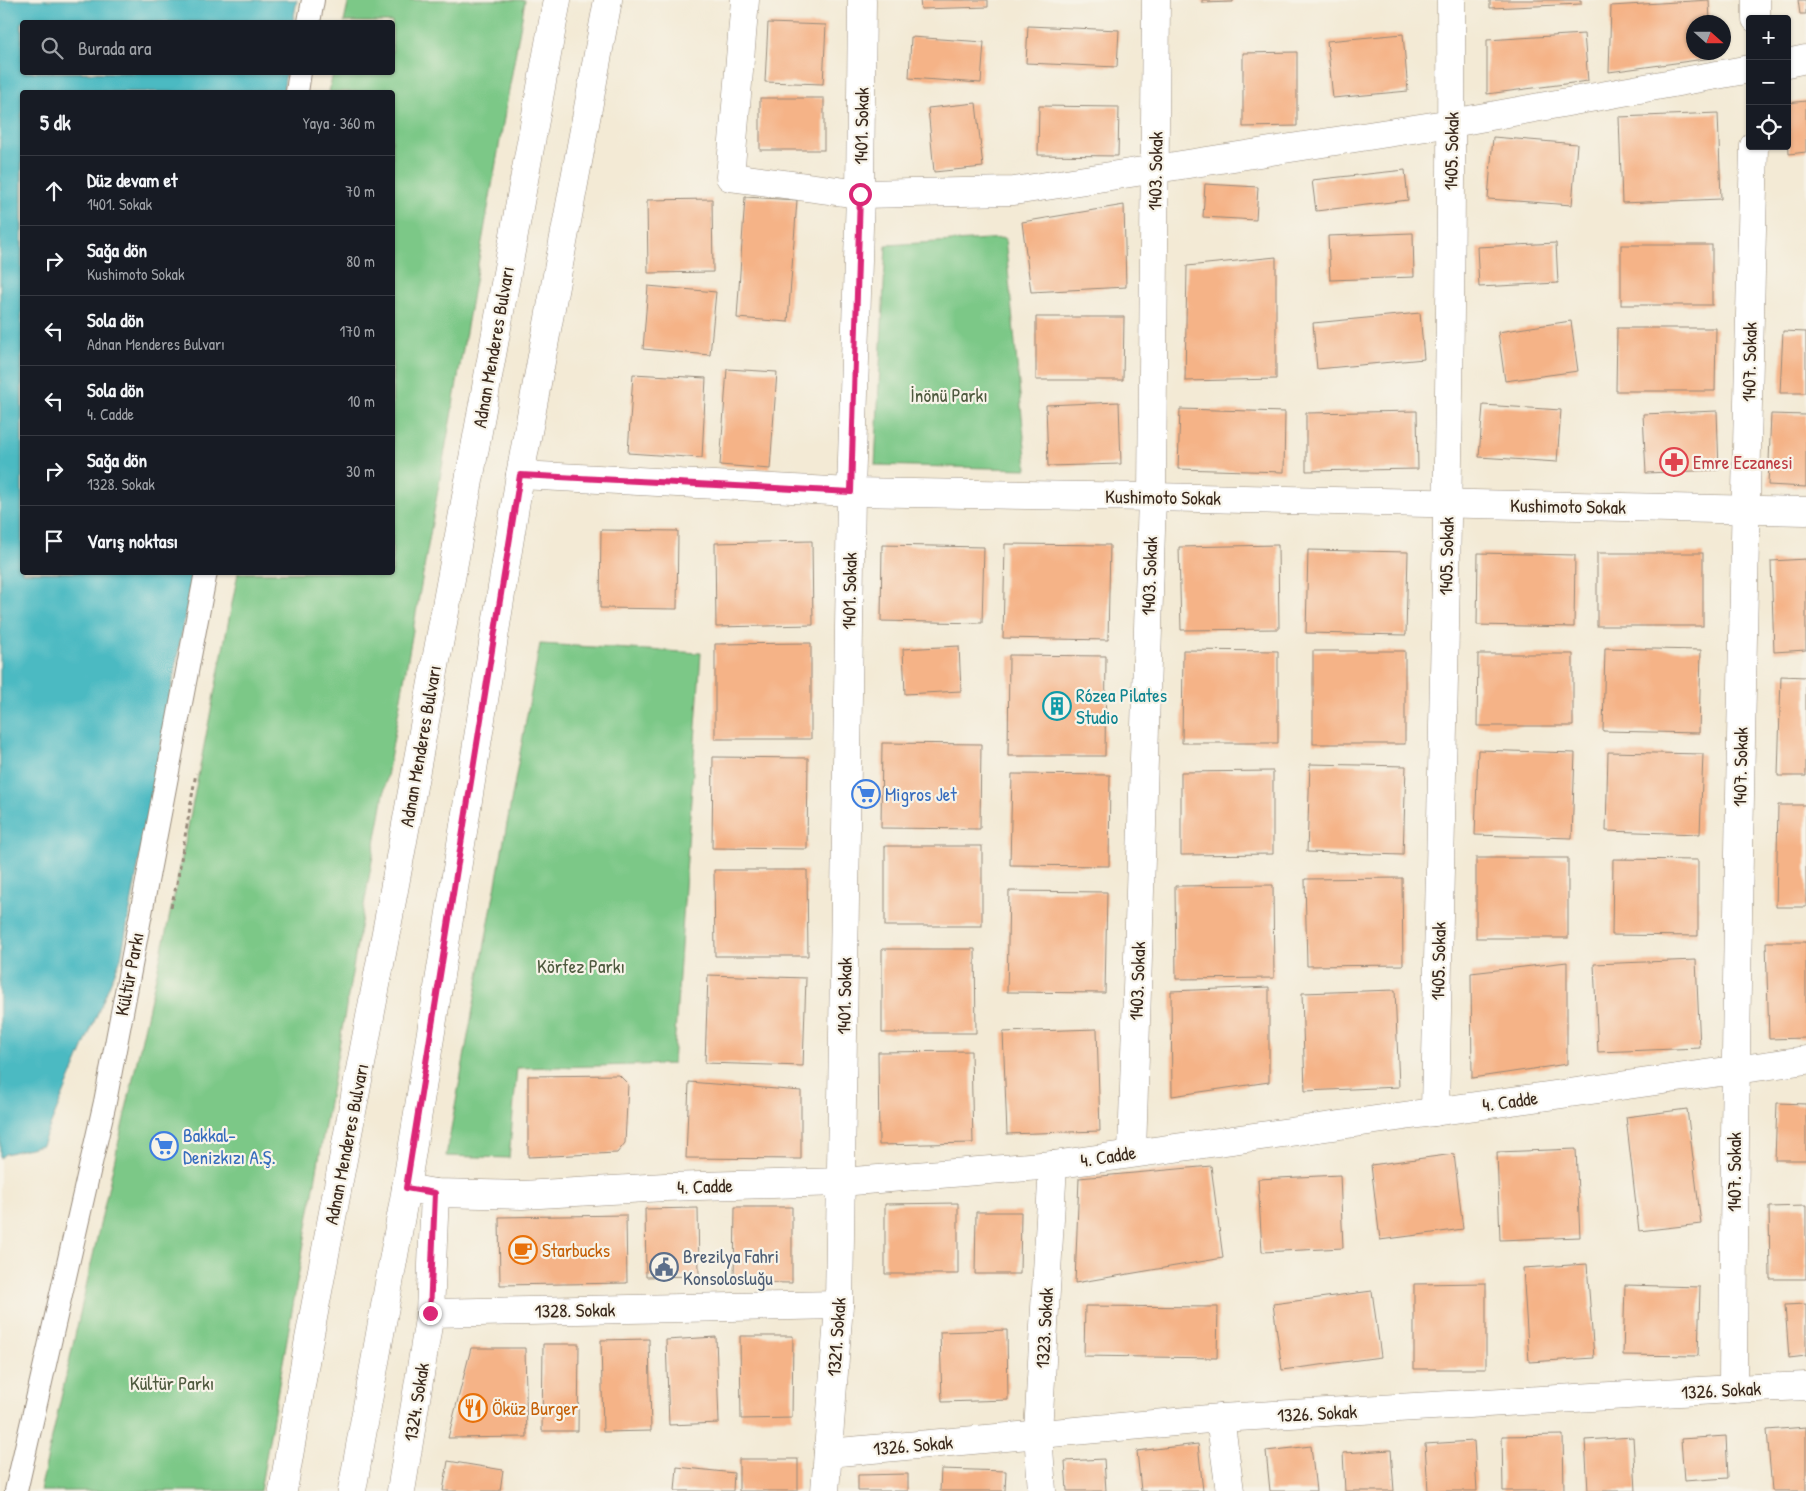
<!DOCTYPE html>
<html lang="tr">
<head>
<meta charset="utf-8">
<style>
	:root { --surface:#171b24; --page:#242831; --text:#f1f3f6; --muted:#9ea1a6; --line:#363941 }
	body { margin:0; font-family:"Patrick Hand",sans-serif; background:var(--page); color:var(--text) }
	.controls { position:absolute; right:15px; top:15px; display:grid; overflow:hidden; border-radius:5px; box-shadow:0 1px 4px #0004 }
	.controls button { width:45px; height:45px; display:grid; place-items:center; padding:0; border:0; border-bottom:1px solid var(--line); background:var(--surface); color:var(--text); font:25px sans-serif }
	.compass { position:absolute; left:1686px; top:15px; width:45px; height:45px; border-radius:50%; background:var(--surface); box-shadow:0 1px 4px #0004; rotate:111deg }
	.stop { position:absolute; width:15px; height:15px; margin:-11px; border:4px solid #db2777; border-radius:50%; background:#fff }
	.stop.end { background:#db2777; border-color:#fff; box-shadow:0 1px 5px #0008 }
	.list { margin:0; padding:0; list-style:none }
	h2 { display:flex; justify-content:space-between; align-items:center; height:65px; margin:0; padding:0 20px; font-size:21px }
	h2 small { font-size:16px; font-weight:400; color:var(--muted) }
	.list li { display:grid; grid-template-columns:32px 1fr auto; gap:15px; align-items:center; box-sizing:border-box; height:70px; padding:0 20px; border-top:1px solid var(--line) }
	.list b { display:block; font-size:19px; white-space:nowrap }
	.list p { margin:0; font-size:16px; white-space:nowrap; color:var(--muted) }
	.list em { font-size:16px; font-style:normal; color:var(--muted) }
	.icon { flex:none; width:28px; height:28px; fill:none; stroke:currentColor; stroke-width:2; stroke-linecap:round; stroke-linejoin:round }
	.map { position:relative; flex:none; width:1806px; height:1491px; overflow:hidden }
	.search { position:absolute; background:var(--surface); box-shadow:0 1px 4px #0004; left:20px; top:20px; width:375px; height:55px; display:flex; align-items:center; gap:12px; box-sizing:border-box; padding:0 18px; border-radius:5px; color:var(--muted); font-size:19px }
	.panel { position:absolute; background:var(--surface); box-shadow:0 1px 4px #0004; left:20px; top:90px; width:375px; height:485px; border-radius:5px }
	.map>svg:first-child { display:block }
</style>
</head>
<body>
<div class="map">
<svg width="1806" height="1491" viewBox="0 0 1806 1491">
	<rect width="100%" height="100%" fill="#f7f3e8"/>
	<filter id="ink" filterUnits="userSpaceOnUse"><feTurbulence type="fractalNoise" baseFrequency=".02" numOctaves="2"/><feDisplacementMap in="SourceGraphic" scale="10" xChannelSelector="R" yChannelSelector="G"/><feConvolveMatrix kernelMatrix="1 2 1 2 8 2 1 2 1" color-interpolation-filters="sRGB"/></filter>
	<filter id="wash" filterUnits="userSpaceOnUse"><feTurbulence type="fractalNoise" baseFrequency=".0096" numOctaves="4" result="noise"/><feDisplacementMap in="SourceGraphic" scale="20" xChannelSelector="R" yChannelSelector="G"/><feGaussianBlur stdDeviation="1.12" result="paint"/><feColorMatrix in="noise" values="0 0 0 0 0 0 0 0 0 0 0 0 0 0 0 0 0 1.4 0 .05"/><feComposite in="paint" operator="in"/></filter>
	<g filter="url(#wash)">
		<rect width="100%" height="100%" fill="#f3ead5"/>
		<g fill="#7cc887" stroke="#5c7952">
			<polygon points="349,0 525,0 260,1491 40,1491 177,883 238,573 392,572 392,92 329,92 333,73 392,72 392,22 344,22"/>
			<polygon points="1005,238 1027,469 875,465 886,245"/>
			<polygon points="540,644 701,653 673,1064 517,1068 509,1158 446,1156"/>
		</g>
		<polygon fill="#4bbac2" stroke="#437270" points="0,0 297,0 293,22 22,22 22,72 286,73 283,92 22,92 22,572 193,573 121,958 42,1145 5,1154 0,1158"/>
		<g id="blocks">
			<g fill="#f5b387">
				<polygon points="920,0 988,0 988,7 921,9"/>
				<polygon points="1202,0 1233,0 1233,2 1202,3"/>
				<polygon points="1490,0 1581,0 1581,4 1490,8"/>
				<polygon points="1709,0 1710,22 1694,22 1694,52 1712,52 1712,58 1609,72 1611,6"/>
				<polygon points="1798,0 1806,0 1806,14 1800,14"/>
				<polygon points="768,23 826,25 823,84 765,82"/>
				<polygon points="1028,26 1119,30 1117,67 1026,63"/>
				<polygon points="1403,34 1408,91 1333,98 1327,41"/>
				<polygon points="1584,34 1588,81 1487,94 1487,40"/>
				<polygon points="911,37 984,42 981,83 909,78"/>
				<polygon points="1297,52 1297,126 1243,127 1243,53"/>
				<rect x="760" y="98" width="64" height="52"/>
				<polygon points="1806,101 1806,152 1789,154 1787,103"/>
				<polygon points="976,103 983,167 934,172 928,108"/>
				<polygon points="1039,106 1119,107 1118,156 1038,155"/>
				<polygon points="1718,113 1721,199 1622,203 1619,117"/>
				<polygon points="1493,137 1577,144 1572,205 1488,199"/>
				<polygon points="1405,170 1408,200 1316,211 1312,180"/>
				<polygon points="1205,184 1258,187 1256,220 1203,217"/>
				<polygon points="745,197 797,200 788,322 737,318"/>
				<polygon points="712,199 713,272 648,273 647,200"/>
				<polygon points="1124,205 1126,287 1031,292 1022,222"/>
				<polygon points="1413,233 1414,277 1330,280 1328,236"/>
				<polygon points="1556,243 1558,283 1479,287 1477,247"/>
				<rect x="1621" y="245" width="91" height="60"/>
				<polygon points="1276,257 1276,379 1185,381 1187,266"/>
				<polygon points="648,286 716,292 710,355 643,349"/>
				<polygon points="1420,313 1424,359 1317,369 1313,323"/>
				<polygon points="1036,317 1124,317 1123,380 1036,380"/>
				<polygon points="1571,321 1578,371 1505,381 1498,332"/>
				<polygon points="1617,328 1716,328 1715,391 1616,391"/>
				<polygon points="1783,331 1806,332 1806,393 1780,393"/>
				<polygon points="727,369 777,372 770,469 720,465"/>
				<polygon points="633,374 706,378 702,458 628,453"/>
				<polygon points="1119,402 1121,464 1048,466 1046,405"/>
				<polygon points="1483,405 1561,410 1557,462 1479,457"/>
				<polygon points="1180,409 1285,412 1284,472 1178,469"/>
				<polygon points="1417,411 1418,469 1306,471 1306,413"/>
				<polygon points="1717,411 1719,470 1646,473 1643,414"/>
				<polygon points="1771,414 1806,415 1806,487 1768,485"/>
				<polygon points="601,530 678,531 677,609 600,608"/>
				<polygon points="812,541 813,625 716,627 715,543"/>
				<polygon points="1005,544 1110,545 1108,640 1003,638"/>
				<polygon points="882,545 984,547 982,623 881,621"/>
				<polygon points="1278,545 1279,629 1181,630 1179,547"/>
				<polygon points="1308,550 1408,552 1406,635 1306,633"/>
				<polygon points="1478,553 1575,555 1574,627 1477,625"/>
				<rect x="1597" y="553" width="106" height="73"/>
				<polygon points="1806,559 1806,650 1774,652 1771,561"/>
				<polygon points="811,643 811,739 715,739 715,644"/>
				<polygon points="959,646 961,691 905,694 903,649"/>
				<polygon points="1605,648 1701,650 1699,733 1603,731"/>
				<polygon points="1183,650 1278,651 1278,743 1182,743"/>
				<rect x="1313" y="651" width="92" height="93"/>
				<polygon points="1478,654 1573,654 1573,726 1477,726"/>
				<polygon points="1009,655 1106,656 1105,756 1008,756"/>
				<polygon points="1781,676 1806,677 1806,776 1778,776"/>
				<polygon points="882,743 981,744 980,829 881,828"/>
				<polygon points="1478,750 1575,753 1572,838 1475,835"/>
				<polygon points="1608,752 1703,754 1700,834 1606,831"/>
				<polygon points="713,757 808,758 807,849 712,848"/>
				<polygon points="1310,764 1406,766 1403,855 1307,852"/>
				<polygon points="1273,771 1273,854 1181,855 1181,772"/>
				<polygon points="1012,774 1110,775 1109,866 1010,865"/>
				<polygon points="1778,805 1806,805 1806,907 1776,907"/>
				<rect x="885" y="846" width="97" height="80"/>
				<rect x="1476" y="858" width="92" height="80"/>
				<polygon points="1613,859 1698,860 1698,936 1612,935"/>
				<polygon points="714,870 807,870 808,956 715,956"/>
				<polygon points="1402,878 1403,965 1307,966 1305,879"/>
				<polygon points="1273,885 1274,978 1176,979 1175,886"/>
				<polygon points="1009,891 1107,892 1105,993 1007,992"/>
				<polygon points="1766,942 1806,942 1806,1038 1769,1039"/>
				<polygon points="882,949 975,949 976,1033 882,1033"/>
				<polygon points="1696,960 1700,1048 1598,1052 1594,964"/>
				<polygon points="1567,962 1567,1064 1472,1078 1471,973"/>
				<polygon points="708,975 806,978 803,1066 705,1063"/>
				<polygon points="1269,987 1269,1082 1172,1096 1171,991"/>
				<polygon points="1395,990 1399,1087 1305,1091 1302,993"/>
				<polygon points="1097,1029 1100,1131 1007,1134 1003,1032"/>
				<polygon points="971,1051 973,1143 879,1145 878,1052"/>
				<polygon points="619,1075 628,1084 625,1143 617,1153 528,1157 528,1076"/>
				<polygon points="689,1082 801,1091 801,1159 686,1158"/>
				<polygon points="1777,1103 1806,1104 1806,1160 1775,1160"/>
				<polygon points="1687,1109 1701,1224 1639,1231 1626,1117"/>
				<polygon points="1576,1149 1580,1237 1500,1240 1497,1152"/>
				<polygon points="1454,1154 1463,1229 1380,1240 1371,1165"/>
				<polygon points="1211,1166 1223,1258 1075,1283 1079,1178"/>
				<polygon points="1340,1175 1343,1248 1262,1252 1258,1179"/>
				<polygon points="958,1203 958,1274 885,1274 885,1204"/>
				<polygon points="1806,1206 1806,1279 1770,1279 1769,1207"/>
				<polygon points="735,1207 792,1207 792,1283 734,1282"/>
				<polygon points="698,1208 699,1276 646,1277 645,1209"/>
				<polygon points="976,1212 1021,1212 1020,1274 975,1274"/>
				<polygon points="626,1215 627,1283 500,1285 499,1217"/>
				<polygon points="1587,1264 1594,1358 1529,1362 1523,1268"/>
				<polygon points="1486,1283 1486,1369 1414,1369 1414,1284"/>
				<polygon points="1625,1285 1700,1287 1698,1356 1623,1355"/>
				<polygon points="1372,1291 1381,1357 1282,1370 1273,1304"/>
				<polygon points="1806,1304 1806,1356 1789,1358 1785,1305"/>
				<polygon points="1085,1306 1218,1307 1217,1358 1084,1356"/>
				<polygon points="1007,1330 1008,1400 942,1402 940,1332"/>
				<polygon points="740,1336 793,1336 792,1418 741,1419"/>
				<polygon points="716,1337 719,1423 669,1425 666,1340"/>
				<polygon points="649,1339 651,1431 603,1432 601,1340"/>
				<polygon points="543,1344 579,1344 578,1431 542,1431"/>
				<polygon points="471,1348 525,1348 527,1437 448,1438"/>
				<polygon points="1806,1427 1806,1491 1772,1491 1767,1430"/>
				<polygon points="1563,1435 1564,1491 1503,1491 1502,1436"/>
				<polygon points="1726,1436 1728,1478 1684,1481 1681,1439"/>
				<polygon points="1633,1437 1636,1491 1588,1491 1585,1440"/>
				<polygon points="1474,1441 1477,1491 1428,1491 1425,1444"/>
				<polygon points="1198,1444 1203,1491 1141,1491 1137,1451"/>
				<polygon points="1311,1446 1316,1491 1270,1491 1266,1451"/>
				<polygon points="1391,1450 1394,1491 1345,1491 1343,1453"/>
				<rect x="739" y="1459" width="59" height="32"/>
				<polygon points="1104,1459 1106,1491 1067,1491 1065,1461"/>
				<polygon points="448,1461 503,1470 500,1491 443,1491"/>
				<polygon points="677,1467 734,1473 733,1491 675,1491"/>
				<polygon points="941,1469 1006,1471 1005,1491 940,1491"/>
				<polygon points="908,1474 908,1491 858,1491 858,1475"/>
			</g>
		</g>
	</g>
	<g filter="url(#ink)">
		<use href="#blocks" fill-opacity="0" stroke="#978a7a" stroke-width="1"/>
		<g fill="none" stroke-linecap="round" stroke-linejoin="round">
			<defs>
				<g id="pedestrian">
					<polyline points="309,22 313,0"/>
					<polyline points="297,92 300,72"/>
					<polyline points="16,1491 105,1102 206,572"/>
				</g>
				<g id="minor">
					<polyline points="745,0 730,177 860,194 1014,191 1452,123 1750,69"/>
					<polyline points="1756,0 1756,19"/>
					<polyline points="1787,63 1806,59"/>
					<polyline points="520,475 851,492 1152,497 1806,511"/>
					<path d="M1435 1112C1442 741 1453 371 1451 0"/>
					<polyline points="1132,1153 1152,497 1156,0"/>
					<polyline points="435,1193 430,1313 839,1305"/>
					<path d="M1733 1389C1735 974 1744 560 1754 146"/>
					<polyline points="1220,1418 1230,1491"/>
					<polyline points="828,1453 1220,1418 1733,1389 1806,1386"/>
					<polyline points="401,1491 430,1313"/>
					<polyline points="825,1491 839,1305 851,492 860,194 862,0"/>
					<polyline points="1042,1491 1038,1433 1053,1165"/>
				</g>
				<polyline id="tertiary" points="406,1188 435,1193 522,1195 665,1187 841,1182 1053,1165 1806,1060"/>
				<g id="primary">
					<polyline points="283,1491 309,1339 394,890 557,0"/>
					<polyline points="352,1491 406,1188 520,475 608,0"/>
				</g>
			</defs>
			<use href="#pedestrian" stroke="#978a7a" stroke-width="24"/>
			<use href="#minor" stroke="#978a7a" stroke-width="29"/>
			<use href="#tertiary" stroke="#978a7a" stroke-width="29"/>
			<use href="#primary" stroke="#978a7a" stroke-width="29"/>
			<polyline stroke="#978a7a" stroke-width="3" stroke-dasharray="4 4" stroke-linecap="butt" points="171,907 177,883 196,773"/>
			<use href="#pedestrian" stroke="#fff" stroke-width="22"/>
			<use href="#minor" stroke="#fff" stroke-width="28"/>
			<use href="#tertiary" stroke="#fff" stroke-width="28"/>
			<use href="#primary" stroke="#fff" stroke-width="28"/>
		</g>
	</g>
	<g fill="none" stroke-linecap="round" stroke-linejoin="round" filter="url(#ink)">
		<polyline stroke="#db2777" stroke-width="6" points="430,1313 435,1193 406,1188 520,475 851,492 860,194"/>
	</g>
	<defs>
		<symbol id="pharmacy-ring" viewBox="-11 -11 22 22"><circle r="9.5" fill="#f7f3e8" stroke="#e0444e" stroke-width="1.5"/><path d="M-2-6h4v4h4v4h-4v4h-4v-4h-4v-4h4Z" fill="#e0444e"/></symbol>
		<symbol id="building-ring" viewBox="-11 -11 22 22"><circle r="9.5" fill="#f7f3e8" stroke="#0f9aa8" stroke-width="1.5"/><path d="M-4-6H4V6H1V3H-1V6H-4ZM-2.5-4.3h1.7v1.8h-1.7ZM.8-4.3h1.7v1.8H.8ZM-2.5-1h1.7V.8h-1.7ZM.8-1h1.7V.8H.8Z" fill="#0f9aa8"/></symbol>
		<symbol id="supermarket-ring" viewBox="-11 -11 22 22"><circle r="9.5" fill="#f7f3e8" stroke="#3f7fe0" stroke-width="1.5"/><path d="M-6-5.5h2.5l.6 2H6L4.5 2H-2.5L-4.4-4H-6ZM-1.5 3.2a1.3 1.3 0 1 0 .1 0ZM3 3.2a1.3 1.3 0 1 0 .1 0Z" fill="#3f7fe0"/></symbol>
		<symbol id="cafe-ring" viewBox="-11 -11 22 22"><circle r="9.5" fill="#f7f3e8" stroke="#e8710a" stroke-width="1.5"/><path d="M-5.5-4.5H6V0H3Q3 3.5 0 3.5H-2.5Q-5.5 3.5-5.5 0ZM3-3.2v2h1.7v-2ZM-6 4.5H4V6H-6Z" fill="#e8710a"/></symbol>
		<symbol id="civic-ring" viewBox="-11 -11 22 22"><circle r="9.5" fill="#f7f3e8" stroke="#5c6f8a" stroke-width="1.5"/><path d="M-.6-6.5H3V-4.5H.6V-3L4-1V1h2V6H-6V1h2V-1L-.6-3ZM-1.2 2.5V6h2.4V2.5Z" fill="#5c6f8a"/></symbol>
		<symbol id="restaurant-ring" viewBox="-11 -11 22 22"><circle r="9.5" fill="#f7f3e8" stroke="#e8710a" stroke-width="1.5"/><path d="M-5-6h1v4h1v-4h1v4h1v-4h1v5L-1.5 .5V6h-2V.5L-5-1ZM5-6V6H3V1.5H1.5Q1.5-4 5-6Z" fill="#e8710a"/></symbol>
	</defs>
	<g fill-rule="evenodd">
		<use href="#pharmacy-ring" x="1658" y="446" width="32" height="32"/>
		<use href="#building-ring" x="1041" y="690" width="32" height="32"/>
		<use href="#supermarket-ring" x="850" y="778" width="32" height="32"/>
		<use href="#supermarket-ring" x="148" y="1130" width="32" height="32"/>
		<use href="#cafe-ring" x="507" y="1234" width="32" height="32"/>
		<use href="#civic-ring" x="648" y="1251" width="32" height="32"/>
		<use href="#restaurant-ring" x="457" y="1392" width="32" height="32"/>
	</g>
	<g text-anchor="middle" stroke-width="4.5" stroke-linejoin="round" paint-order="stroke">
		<g font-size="19" fill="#3b2a1e" stroke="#f7f3e8">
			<text transform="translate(861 126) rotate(-89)" y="7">1401. Sokak</text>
			<text transform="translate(1451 151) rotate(-89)" y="7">1405. Sokak</text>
			<text transform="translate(1155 171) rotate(-89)" y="7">1403. Sokak</text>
			<text transform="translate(493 347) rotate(-80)" y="7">Adnan Menderes Bulvarı</text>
			<text transform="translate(1749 362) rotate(-89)" y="7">1407. Sokak</text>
			<text transform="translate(1163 497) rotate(1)" y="7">Kushimoto Sokak</text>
			<text transform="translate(1568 506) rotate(1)" y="7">Kushimoto Sokak</text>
			<text transform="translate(1446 556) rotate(-89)" y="7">1405. Sokak</text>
			<text transform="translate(1149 576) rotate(-88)" y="7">1403. Sokak</text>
			<text transform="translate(849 591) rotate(-89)" y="7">1401. Sokak</text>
			<text transform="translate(420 746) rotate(-80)" y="7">Adnan Menderes Bulvarı</text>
			<text transform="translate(1740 767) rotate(-89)" y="7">1407. Sokak</text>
			<text transform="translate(1438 961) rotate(-89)" y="7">1405. Sokak</text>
			<text transform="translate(129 974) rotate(-79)" y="7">Kültür Parkı</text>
			<text transform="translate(1137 981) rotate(-88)" y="7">1403. Sokak</text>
			<text transform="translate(844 996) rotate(-89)" y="7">1401. Sokak</text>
			<text transform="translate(1510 1101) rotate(-8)" y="7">4. Cadde</text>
			<text transform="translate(346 1144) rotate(-79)" y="7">Adnan Menderes Bulvarı</text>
			<text transform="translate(1108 1156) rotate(-9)" y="7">4. Cadde</text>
			<text transform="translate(1734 1172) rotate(-90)" y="7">1407. Sokak</text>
			<text transform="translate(705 1186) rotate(-2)" y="7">4. Cadde</text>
			<text transform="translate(575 1310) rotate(-1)" y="7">1328. Sokak</text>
			<text transform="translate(1044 1328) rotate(-87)" y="7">1323. Sokak</text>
			<text transform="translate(836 1337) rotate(-86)" y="7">1321. Sokak</text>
			<text transform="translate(1721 1390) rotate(-3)" y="7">1326. Sokak</text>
			<text transform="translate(416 1402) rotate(-81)" y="7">1324. Sokak</text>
			<text transform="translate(1317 1413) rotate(-3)" y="7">1326. Sokak</text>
			<text transform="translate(913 1445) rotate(-5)" y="7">1326. Sokak</text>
		</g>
		<g font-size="19" fill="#4e593e" stroke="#f7f3e8">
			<text x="949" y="402">İnönü Parkı</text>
			<text x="581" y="973">Körfez Parkı</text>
			<text x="172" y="1390">Kültür Parkı</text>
		</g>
		<g font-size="19" fill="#be3a42" stroke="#f7f3e8" text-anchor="start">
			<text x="1693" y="469">Emre Eczanesi</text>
		</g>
		<g font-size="19" fill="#0d838f" stroke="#f7f3e8" text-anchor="start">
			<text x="1076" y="702">Rózea Pilates<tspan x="1076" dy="22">Studio</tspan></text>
		</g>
		<g font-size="19" fill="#366cbe" stroke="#f7f3e8" text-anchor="start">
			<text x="885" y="801">Migros Jet</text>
			<text x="183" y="1142">Bakkal-<tspan x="183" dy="22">Denizkızı A.Ş.</tspan></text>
		</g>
		<g font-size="19" fill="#c56008" stroke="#f7f3e8" text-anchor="start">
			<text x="542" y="1257">Starbucks</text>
			<text x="492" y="1415">Öküz Burger</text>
		</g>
		<g font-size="19" fill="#4e5e75" stroke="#f7f3e8" text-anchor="start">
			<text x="683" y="1263">Brezilya Fahri<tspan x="683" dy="22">Konsolosluğu</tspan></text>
		</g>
	</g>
</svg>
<div class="controls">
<button>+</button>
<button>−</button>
<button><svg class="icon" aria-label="locate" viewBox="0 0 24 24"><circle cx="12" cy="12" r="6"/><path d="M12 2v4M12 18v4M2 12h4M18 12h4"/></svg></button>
</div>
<svg class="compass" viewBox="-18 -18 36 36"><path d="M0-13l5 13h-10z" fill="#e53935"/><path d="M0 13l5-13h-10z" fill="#9ea1a6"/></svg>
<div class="stop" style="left:860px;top:194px"></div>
<div class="stop end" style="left:430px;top:1313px"></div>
<div class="search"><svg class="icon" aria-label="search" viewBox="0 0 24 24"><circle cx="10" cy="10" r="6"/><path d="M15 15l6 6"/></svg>Burada ara</div>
<section class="panel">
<h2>5 dk<small>Yaya · 360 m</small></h2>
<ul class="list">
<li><svg class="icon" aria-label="ahead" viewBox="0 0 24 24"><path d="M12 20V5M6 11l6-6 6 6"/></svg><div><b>Düz devam et</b><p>1401. Sokak</p></div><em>70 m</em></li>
<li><svg class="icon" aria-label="right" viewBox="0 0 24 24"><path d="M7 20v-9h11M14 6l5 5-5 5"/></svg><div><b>Sağa dön</b><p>Kushimoto Sokak</p></div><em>80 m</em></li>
<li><svg class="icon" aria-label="left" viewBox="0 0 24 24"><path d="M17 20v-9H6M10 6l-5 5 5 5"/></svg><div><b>Sola dön</b><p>Adnan Menderes Bulvarı</p></div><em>170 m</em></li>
<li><svg class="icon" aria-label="left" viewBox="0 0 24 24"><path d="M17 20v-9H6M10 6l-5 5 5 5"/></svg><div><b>Sola dön</b><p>4. Cadde</p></div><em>10 m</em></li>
<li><svg class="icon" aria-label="right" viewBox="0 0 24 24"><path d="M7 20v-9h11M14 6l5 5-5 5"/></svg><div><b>Sağa dön</b><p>1328. Sokak</p></div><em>30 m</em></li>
<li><svg class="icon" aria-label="arrive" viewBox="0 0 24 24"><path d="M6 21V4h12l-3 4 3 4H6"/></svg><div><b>Varış noktası</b></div></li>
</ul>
</section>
</div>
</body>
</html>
